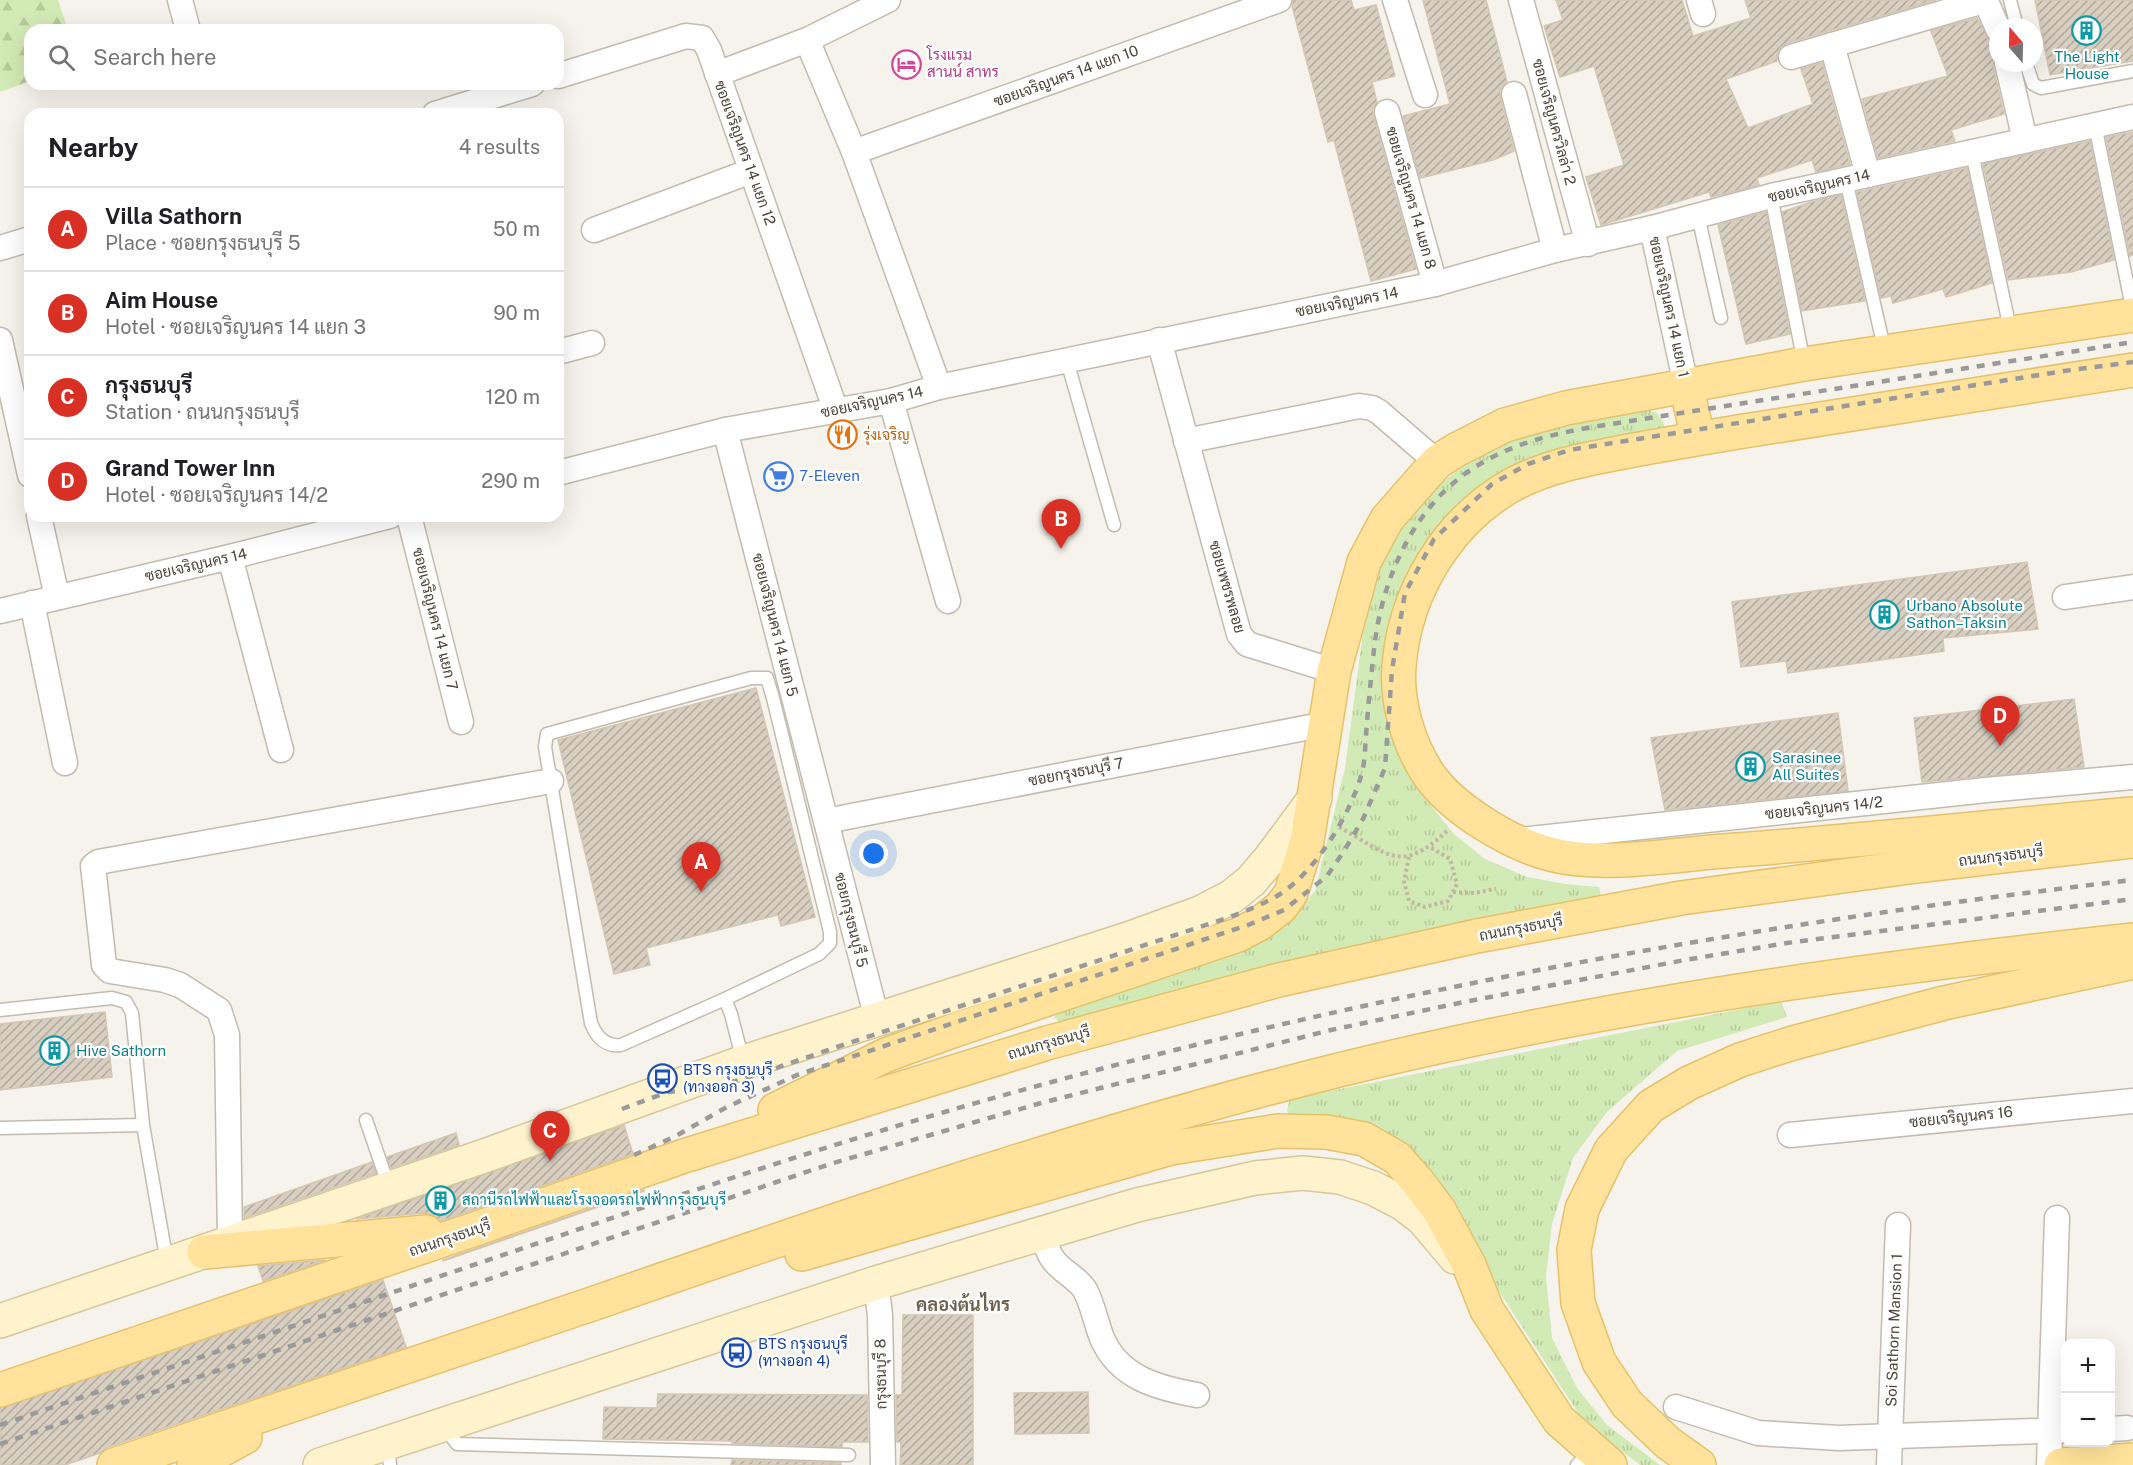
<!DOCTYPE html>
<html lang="en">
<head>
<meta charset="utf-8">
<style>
	:root { --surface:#fff; --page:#f2f2f2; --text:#202124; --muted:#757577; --line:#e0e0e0; --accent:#d93025 }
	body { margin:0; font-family:"Public Sans",Sarabun,sans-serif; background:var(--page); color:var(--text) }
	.controls { position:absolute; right:18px; bottom:18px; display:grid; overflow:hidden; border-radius:12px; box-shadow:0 6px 24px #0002 }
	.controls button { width:54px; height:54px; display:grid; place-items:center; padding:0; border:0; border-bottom:2px solid var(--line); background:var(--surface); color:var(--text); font:30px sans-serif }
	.compass { position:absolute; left:1989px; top:18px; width:54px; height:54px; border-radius:50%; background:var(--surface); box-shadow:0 6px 24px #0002; rotate:340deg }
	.you { position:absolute; left:874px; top:854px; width:21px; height:21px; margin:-15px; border:4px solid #fff; border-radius:50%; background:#1a73e8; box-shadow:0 0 0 9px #1a73e833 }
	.badge { display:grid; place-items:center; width:39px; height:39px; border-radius:50%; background:var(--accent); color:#fff; font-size:20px; font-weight:700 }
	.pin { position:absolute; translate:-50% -50px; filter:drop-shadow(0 2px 3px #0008) }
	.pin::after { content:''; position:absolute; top:32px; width:21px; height:18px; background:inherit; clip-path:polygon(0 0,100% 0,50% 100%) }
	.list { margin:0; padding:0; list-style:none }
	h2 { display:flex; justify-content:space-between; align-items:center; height:78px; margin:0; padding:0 24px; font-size:26px }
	h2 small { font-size:20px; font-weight:400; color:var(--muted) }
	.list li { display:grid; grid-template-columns:39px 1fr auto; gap:18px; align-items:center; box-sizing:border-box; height:84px; padding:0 24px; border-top:2px solid var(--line) }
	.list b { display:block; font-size:22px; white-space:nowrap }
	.list p { margin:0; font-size:20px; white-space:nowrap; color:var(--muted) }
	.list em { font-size:20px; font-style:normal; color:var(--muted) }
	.icon { flex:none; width:33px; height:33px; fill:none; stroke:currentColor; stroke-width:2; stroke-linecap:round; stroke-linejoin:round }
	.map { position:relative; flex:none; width:2133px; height:1465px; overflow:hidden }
	.search { position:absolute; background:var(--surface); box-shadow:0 6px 24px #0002; left:24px; top:24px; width:540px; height:66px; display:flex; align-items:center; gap:15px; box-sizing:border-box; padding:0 21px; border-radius:18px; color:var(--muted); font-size:22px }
	.panel { position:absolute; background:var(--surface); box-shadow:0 6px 24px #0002; left:24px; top:108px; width:540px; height:414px; border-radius:18px }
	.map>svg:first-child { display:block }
</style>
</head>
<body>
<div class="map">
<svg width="2133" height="1465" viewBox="0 0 2133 1465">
	<defs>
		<pattern id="grass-tufts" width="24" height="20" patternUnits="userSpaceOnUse" patternTransform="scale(1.5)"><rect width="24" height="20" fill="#d2eab5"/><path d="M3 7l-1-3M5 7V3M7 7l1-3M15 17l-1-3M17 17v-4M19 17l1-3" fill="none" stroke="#b6ca9c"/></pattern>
		<pattern id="forest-firs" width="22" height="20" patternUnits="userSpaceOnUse" patternTransform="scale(1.5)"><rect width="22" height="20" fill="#d2eab5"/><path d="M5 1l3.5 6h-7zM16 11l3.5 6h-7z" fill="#b6ca9c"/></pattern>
		<pattern id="building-hatch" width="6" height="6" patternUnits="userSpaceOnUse" patternTransform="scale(1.5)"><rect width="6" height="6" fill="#d8cfc1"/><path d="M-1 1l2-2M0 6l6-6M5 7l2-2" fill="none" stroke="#b1aa9e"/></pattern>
	</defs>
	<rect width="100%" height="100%" fill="#f6f3ec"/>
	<g fill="url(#grass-tufts)">
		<polygon points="1645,410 1656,412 1663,422 1664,429 1564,455 1421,569 1403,758 1416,787 1454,834 1485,859 1527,877 1566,884 1599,887 1601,896 1083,1017 1059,1021 1054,1018 1057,1014 1128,989 1297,912 1315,891 1345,768 1365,618 1378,567 1397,529 1439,484 1476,457 1518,433"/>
		<polygon points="1781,1001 1787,1017 1677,1051 1607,1112 1573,1158 1552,1224 1546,1277 1552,1338 1577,1388 1607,1425 1660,1465 1640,1465 1603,1437 1580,1416 1440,1200 1405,1153 1293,1122 1287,1110 1290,1099"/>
	</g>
	<polygon fill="url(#forest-firs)" points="0,0 58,0 68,30 30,30 30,81 0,92"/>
	<g fill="url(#building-hatch)" stroke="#d3c7b4" stroke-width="1.5">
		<polygon points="1293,0 1351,0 1354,10 1376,5 1395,76 1372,82 1377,102 1373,108 1373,115 1416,269 1371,281 1334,140 1328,142 1292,6"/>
		<polygon points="1423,0 1486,0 1507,82 1500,90 1500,97 1514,151 1493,160 1420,178 1403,116 1450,104"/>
		<polygon points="1556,0 1682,0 1693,36 1751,18 1745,0 1936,0 1787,43 1781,47 1777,53 1777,61 1726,79 1748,128 1813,104 1801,69 1822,63 1850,164 1816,172 1812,160 1757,178 1759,185 1711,197 1709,192 1601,225 1586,177 1624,165 1594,66 1560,77 1544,26 1563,20"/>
		<polygon points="2035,0 2133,0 2133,61 2050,75"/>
		<polygon points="1977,18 1989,40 1998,43 1998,52 1994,58 1993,66 2004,114 1951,130 1955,141 1878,158 1862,99 1948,76 1931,31"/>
		<polygon points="2133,132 2133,255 2130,256 2106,137"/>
		<polygon points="2090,141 2114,260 2071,272 2008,280 1983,164"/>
		<polygon points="1967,168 1992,283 1946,297 1943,289 1893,303 1891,296 1881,298 1857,192"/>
		<polygon points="1841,195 1865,301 1802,311 1782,212 1811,202"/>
		<polygon points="1766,212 1790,334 1746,344 1718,225"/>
		<polygon points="2027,562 2038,629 1943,638 1944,651 1788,673 1786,661 1741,667 1732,602"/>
		<polygon points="756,688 815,917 781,926 778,915 646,948 650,965 614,974 558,740"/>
		<polygon points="2074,699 2084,767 1922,782 1914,718"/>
		<polygon points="1838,713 1848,791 1665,810 1651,738"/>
		<polygon points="105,1012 112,1077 0,1090 0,1024"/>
		<polygon points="624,1125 633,1154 441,1221 433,1215 424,1213 356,1219"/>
		<polygon points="456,1133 459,1145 391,1168 387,1157"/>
		<polygon points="372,1162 376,1173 244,1218 244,1207"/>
		<polygon points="644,1190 644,1191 443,1261 443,1260"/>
		<polygon points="326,1260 263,1281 258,1266"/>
		<polygon points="383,1280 406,1347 108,1447 100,1453 65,1465 0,1465 0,1408"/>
		<polygon points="903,1315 973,1315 973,1465 900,1465 901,1442 897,1442 896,1395 902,1395"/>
		<polygon points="1088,1392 1089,1433 1015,1434 1014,1393"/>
		<polygon points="658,1394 867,1395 868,1442 842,1442 842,1447 732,1443 732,1441 603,1439 604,1407 657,1408"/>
		<polygon points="732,1460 841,1463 841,1465 731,1465"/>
	</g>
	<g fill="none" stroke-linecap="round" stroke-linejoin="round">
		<defs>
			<g id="service">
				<polyline points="2010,0 2017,27"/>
				<polyline points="2026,63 2033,84 2041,88 2133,71"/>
				<polyline points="2095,125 2133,312"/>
				<polyline points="1972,153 2011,333"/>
				<polyline points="1846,180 1885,352"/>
				<polyline points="1771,196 1804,363"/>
				<polyline points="1698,216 1721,318"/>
				<polyline points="1067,361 1114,525"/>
				<path d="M751 678H767L773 698 830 932V943L819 954 725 999 621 1045C605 1047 596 1036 591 1023L545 747 547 734Z"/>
				<polyline points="725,999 731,1014 743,1061"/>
				<polyline points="0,1010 112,998 126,1002 132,1013 143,1125 167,1262"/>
				<polyline points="366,1120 389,1187"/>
				<polyline points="0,1128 143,1125"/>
				<polyline points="445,1428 457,1444 849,1455"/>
				<polyline points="388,1444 390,1465"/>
				<polyline points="1577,1465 1592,1451"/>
			</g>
			<g id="minor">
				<polyline points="180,0 188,30"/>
				<polyline points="1395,0 1425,95"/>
				<polyline points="1521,0 1588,244"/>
				<polyline points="1699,0 1703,14"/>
				<polyline points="807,40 854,152"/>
				<polyline points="1832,45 1868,175"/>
				<polyline points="1791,57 1980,2 1988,6 1998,29"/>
				<polyline points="2007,63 2025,140"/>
				<polyline points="717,74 807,40 888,0"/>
				<polyline points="558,76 686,36 702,38 709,50 836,411"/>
				<polyline points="1514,94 1555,250"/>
				<polyline points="1387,112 1435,284"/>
				<polyline points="435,114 532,84"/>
				<polyline points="1652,228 1686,385"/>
				<polyline points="594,230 751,171"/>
				<polyline points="0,248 30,239"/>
				<polyline points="0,340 30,475"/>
				<polyline points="1159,340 1239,634 1247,644 1334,671"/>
				<polyline points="558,352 592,343"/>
				<polyline points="939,387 854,152 1279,0"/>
				<polyline points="891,401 948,601"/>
				<polyline points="725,430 877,1019"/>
				<polyline points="1186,441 1359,406 1372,408 1379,412 1437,462"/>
				<polyline points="558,473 725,430 891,401 939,387 1435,284 1555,250 1652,228 1771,196 2133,117"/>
				<polyline points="39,516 57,597"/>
				<polyline points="409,516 461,722"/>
				<polyline points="230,557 281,750"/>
				<polyline points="2065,597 2133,587"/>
				<polyline points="32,603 65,763"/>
				<polyline points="0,611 230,557 390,516"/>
				<polyline points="826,821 1326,724"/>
				<polyline points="1520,840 1986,790 2133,777"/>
				<polyline points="1790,1135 2133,1101"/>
				<path d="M1043 1232C1045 1241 1047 1251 1052 1258 1060 1271 1077 1277 1085 1290 1093 1305 1096 1323 1102 1338 1119 1378 1158 1388 1197 1395"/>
				<polyline points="230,1242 227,1035 219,1010 180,985 165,980 110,971 104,965 93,866 98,862 551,781"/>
				<polyline points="876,1283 880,1315 883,1465"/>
				<polyline points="1676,1407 1758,1433 1839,1438 2066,1430"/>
				<polyline points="2110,1429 2127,1428"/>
				<path id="s1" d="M1889 1465 1898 1225"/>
				<polyline points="2049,1465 2057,1218"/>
			</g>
			<g id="secondary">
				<polyline points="0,1321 487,1155 744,1062 1128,939 1200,913 1231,897 1251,881 1269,860 1315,798"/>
				<polyline points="320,1465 876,1283 1137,1205 1255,1178 1303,1173 1340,1177 1373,1188 1402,1203 1423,1219 1455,1257"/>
			</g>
			<g id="primary">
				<path d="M2133 370C2003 390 1874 411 1744 431 1702 438 1660 445 1618 453 1582 460 1545 467 1512 485 1447 522 1405 592 1399 666 1396 701 1408 742 1427 772 1451 809 1512 845 1554 855 1604 867 1672 855 1724 851 1861 841 1997 826 2133 814"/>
				<polyline points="1686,385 1698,438"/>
				<polyline points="775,1110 886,1055 955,1030 1238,935 1259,924 1281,907 1291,893 1307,841 1334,671 1364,562 1387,519 1437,462 1456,450 1505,425 1566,408 1804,364 2133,315"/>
				<polyline points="204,1252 426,1232"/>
				<polyline points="802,1254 1171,1148 1278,1131 1326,1132 1364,1139 1397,1158 1418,1182 1439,1210 1469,1265 1487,1310 1559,1420 1610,1465"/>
				<polyline points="0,1390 478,1228 684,1156 1047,1043 1279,980 1477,936 1681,898 1909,867 2133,841"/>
				<path d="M114 1465C273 1411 433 1359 592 1304 837 1219 1083 1134 1335 1071 1597 1006 1865 969 2133 940"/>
				<polyline points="194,1465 245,1437"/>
				<polyline points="1699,1465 1668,1443 1627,1404 1599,1362 1578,1303 1574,1250 1582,1209 1611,1150 1651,1106 1689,1083 1740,1060 1793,1043 1944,1003 2133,962"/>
				<polyline points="2061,1465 2133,1460"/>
			</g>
		</defs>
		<use href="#service" stroke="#c2bbae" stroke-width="15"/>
		<use href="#minor" stroke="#c2bbae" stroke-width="27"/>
		<use href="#secondary" stroke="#d6c79b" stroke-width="36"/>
		<use href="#primary" stroke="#e6c16a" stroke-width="36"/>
		<g stroke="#c4b79f" stroke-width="4" stroke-dasharray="3 3" stroke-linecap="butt">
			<path d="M1339 827C1388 854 1400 875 1447 831"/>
			<polyline points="1409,857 1404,882 1409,901 1425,907 1448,901 1457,884 1450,859 1430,847"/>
			<polyline points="1453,892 1474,893 1496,889"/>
		</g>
		<use href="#service" stroke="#fff" stroke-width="12"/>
		<use href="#minor" stroke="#fff" stroke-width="24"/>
		<use href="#secondary" stroke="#fff3cd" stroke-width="33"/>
		<use href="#primary" stroke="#ffe39c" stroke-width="33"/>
		<g stroke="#9a9a9a" stroke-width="4.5" stroke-dasharray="8 8" stroke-linecap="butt">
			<path d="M622 1109 668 1092 701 1089 744 1079 840 1046 1227 918C1244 912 1261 905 1277 896 1314 874 1349 817 1361 776 1365 763 1365 748 1366 735 1368 707 1371 678 1374 649 1382 577 1415 502 1480 464 1515 443 1553 434 1592 427L2133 342"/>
			<polyline points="634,1155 674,1137 727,1107 797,1075 1248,925 1284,910 1327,876 1344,851 1363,819 1385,768 1392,670 1405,593 1434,539 1492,484 1528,464 1569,450 2064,371 2133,362"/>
			<path d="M0 1425C165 1369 329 1314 494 1258 645 1207 795 1155 948 1111 1335 999 1733 926 2133 880"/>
			<polyline points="0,1444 830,1164 1041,1103 1331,1030 1464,1002 1685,960 1787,943 2133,899"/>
		</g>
	</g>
	<defs>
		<symbol id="building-ring" viewBox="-11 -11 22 22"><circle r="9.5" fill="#fff" stroke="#0f9aa8" stroke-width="1.5"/><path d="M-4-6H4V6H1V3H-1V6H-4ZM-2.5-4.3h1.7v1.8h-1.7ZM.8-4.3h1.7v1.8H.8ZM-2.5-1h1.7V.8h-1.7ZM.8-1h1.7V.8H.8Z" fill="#0f9aa8"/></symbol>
		<symbol id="hotel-ring" viewBox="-11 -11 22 22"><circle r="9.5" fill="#fff" stroke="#d1479c" stroke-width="1.5"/><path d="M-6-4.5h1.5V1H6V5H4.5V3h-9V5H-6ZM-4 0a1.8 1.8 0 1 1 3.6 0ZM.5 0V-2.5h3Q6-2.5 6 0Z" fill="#d1479c"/></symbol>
		<symbol id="restaurant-ring" viewBox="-11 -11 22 22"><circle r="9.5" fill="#fff" stroke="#e8710a" stroke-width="1.5"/><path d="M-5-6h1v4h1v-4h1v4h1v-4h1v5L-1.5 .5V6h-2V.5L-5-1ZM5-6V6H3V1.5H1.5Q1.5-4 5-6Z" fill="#e8710a"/></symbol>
		<symbol id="supermarket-ring" viewBox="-11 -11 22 22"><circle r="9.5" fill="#fff" stroke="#3f7fe0" stroke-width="1.5"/><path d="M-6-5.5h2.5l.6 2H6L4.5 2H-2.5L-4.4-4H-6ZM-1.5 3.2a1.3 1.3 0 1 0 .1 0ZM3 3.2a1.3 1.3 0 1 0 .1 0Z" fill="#3f7fe0"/></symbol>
		<symbol id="bus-ring" viewBox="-11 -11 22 22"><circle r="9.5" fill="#fff" stroke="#1a4fb4" stroke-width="1.5"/><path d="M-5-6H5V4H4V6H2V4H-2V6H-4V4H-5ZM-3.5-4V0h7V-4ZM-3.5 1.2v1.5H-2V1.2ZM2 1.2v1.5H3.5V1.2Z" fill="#1a4fb4"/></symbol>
	</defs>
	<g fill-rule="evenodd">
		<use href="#building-ring" x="2070" y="14" width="33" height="33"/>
		<use href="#hotel-ring" x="890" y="48" width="33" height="33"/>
		<use href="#restaurant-ring" x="826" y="418" width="33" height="33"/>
		<use href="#supermarket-ring" x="762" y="460" width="33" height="33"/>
		<use href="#building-ring" x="1868" y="598" width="33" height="33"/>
		<use href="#building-ring" x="1734" y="750" width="33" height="33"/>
		<use href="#building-ring" x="38" y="1034" width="33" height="33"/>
		<use href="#bus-ring" x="646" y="1062" width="33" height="33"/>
		<use href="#building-ring" x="424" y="1184" width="33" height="33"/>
		<use href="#bus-ring" x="720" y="1336" width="33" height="33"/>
	</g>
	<g text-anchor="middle" stroke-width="4.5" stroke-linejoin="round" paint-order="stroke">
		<g font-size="15" fill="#b23c85" stroke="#fff" text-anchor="start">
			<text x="927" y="60">โรงแรม<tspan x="927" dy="17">สานน์ สาทร</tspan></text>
		</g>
		<g font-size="15" fill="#0d838f" stroke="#fff" text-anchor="start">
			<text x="2087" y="62" text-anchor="middle">The Light<tspan x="2087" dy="17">House</tspan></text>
			<text x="1906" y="611">Urbano Absolute<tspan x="1906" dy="17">Sathon–Taksin</tspan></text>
			<text x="1772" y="763">Sarasinee<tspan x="1772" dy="17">All Suites</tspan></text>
			<text x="76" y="1056">Hive Sathorn</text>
			<text x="462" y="1205">สถานีรถไฟฟ้าและโรงจอดรถไฟฟ้ากรุงธนบุรี</text>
		</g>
		<g font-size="15" fill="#4b4439" stroke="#fff">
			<text transform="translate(1066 76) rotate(-20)" y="5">ซอยเจริญนคร 14 แยก 10</text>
			<text transform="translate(1554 122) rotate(75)" y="5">ซอยเจริญนครวิลล่า 2</text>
			<text transform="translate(745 153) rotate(70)" y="5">ซอยเจริญนคร 14 แยก 12</text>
			<text transform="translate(1819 186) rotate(-13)" y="5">ซอยเจริญนคร 14</text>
			<text transform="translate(1411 198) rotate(74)" y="5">ซอยเจริญนคร 14 แยก 8</text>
			<text transform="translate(1347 302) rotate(-11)" y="5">ซอยเจริญนคร 14</text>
			<text transform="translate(1669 307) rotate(78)" y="5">ซอยเจริญนคร 14 แยก 1</text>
			<text transform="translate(872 402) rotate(-12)" y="5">ซอยเจริญนคร 14</text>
			<text transform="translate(196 565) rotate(-13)" y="5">ซอยเจริญนคร 14</text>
			<text transform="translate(1227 587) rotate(74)" y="5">ซอยเพชรพลอย</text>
			<text transform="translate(435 619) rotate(76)" y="5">ซอยเจริญนคร 14 แยก 7</text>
			<text transform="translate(775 625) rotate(76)" y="5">ซอยเจริญนคร 14 แยก 5</text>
			<text transform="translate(1076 772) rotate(-11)" y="5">ซอยกรุงธนบุรี 7</text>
			<text transform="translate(1824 808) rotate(-6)" y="5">ซอยเจริญนคร 14/2</text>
			<text transform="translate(2001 856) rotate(-7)" y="5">ถนนกรุงธนบุรี</text>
			<text transform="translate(851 920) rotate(76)" y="5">ซอยกรุงธนบุรี 5</text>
			<text transform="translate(1521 928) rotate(-11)" y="5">ถนนกรุงธนบุรี</text>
			<text transform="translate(1049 1043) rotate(-16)" y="5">ถนนกรุงธนบุรี</text>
			<text transform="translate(1961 1117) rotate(-6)" y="5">ซอยเจริญนคร 16</text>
			<text transform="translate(450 1238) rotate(-19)" y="5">ถนนกรุงธนบุรี</text>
			<text dy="5" stroke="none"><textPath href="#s1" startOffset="135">Soi Sathorn Mansion 1</textPath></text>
			<text transform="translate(881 1374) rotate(-91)" y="5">กรุงธนบุรี 8</text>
		</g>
		<g font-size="15" fill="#c56008" stroke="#fff" text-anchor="start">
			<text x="863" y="440">รุ่งเจริญ</text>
		</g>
		<g font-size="15" fill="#366cbe" stroke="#fff" text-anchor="start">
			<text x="799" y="481">7-Eleven</text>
		</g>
		<g font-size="15" fill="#164399" stroke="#fff" text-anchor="start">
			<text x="683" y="1075">BTS กรุงธนบุรี<tspan x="683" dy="17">(ทางออก 3)</tspan></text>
			<text x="758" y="1349">BTS กรุงธนบุรี<tspan x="758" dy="17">(ทางออก 4)</tspan></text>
		</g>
		<g font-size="18" font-weight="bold" fill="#6e6250" stroke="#fff">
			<text x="963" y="1311">คลองต้นไทร</text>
		</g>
	</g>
</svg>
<div class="controls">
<button>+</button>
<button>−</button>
</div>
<svg class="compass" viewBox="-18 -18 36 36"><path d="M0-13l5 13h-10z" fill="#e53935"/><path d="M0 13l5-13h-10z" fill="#757577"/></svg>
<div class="you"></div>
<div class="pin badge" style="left:701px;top:892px">A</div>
<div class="pin badge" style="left:1061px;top:549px">B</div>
<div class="pin badge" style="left:550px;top:1161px">C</div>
<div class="pin badge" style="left:2000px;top:746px">D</div>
<div class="search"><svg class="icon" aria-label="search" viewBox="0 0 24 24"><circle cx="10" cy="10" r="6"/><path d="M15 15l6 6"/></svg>Search here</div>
<section class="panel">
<h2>Nearby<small>4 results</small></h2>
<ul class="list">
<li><span class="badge">A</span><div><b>Villa Sathorn</b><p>Place · ซอยกรุงธนบุรี 5</p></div><em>50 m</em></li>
<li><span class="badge">B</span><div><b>Aim House</b><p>Hotel · ซอยเจริญนคร 14 แยก 3</p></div><em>90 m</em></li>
<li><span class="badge">C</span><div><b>กรุงธนบุรี</b><p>Station · ถนนกรุงธนบุรี</p></div><em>120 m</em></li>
<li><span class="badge">D</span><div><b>Grand Tower Inn</b><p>Hotel · ซอยเจริญนคร 14/2</p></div><em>290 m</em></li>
</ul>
</section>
</div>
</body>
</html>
